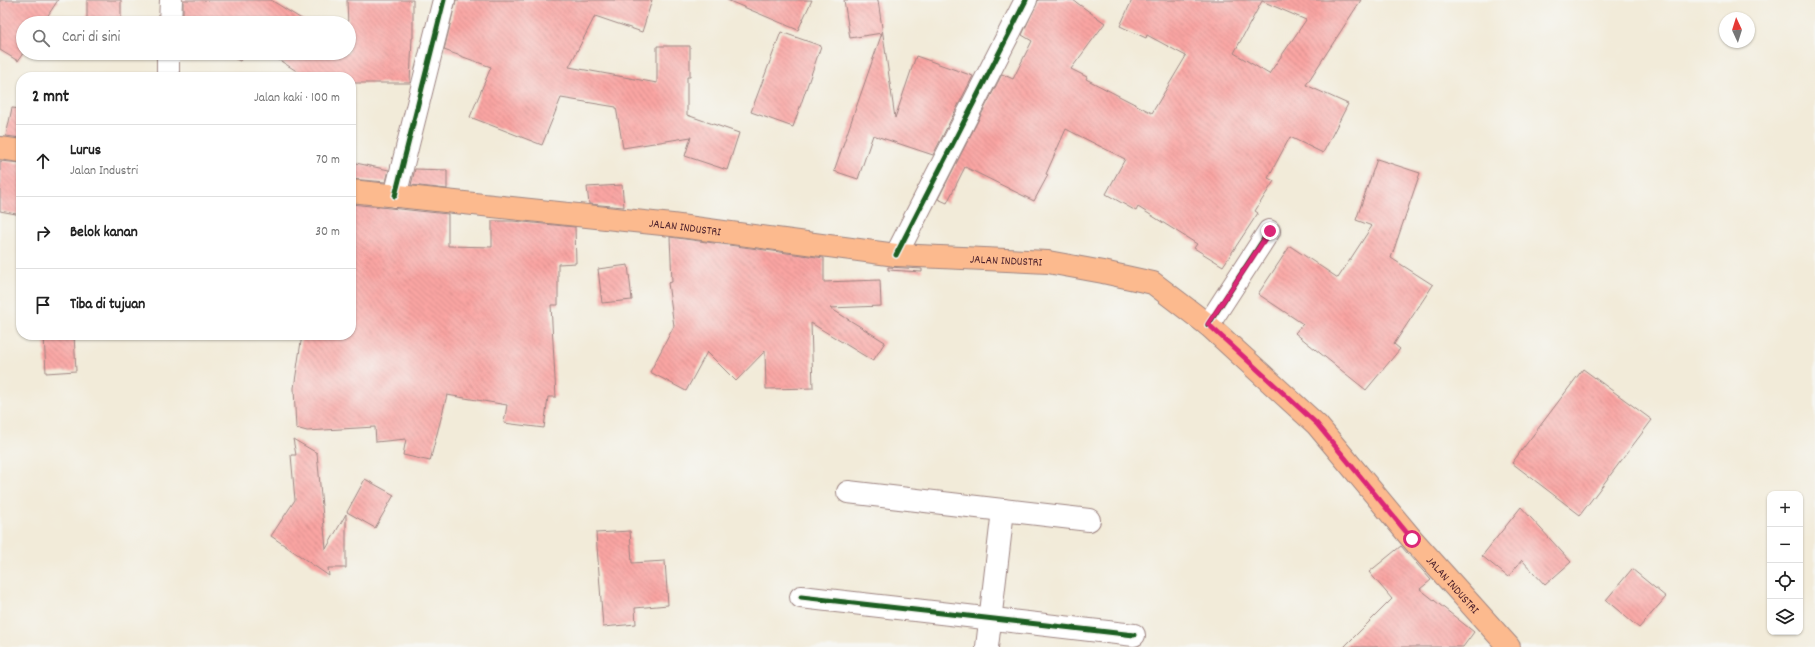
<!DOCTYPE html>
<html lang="id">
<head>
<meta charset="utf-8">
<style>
	:root { --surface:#fff; --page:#f6f6f6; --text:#222; --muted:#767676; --line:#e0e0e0 }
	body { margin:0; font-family:Dekko,sans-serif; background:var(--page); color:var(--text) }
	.controls { position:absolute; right:12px; bottom:12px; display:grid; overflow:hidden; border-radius:8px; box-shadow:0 1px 3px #0004 }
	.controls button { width:36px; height:36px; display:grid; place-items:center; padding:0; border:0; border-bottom:1px solid var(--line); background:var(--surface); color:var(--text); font:20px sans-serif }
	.compass { position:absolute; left:1719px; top:12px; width:36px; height:36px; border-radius:50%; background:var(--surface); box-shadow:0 1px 3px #0004; rotate:356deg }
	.stop { position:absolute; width:12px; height:12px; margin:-9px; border:3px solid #db2777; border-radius:50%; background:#fff }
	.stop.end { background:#db2777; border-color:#fff; box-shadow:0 1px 4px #0008 }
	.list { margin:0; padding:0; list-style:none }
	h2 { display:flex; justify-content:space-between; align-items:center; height:52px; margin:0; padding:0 16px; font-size:17px }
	h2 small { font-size:13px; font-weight:400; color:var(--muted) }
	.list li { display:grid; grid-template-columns:26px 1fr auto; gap:12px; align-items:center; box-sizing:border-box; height:72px; padding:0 16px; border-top:1px solid var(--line) }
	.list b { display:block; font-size:15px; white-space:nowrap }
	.list p { margin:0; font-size:13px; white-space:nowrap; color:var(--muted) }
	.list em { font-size:13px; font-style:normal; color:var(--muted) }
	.icon { flex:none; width:22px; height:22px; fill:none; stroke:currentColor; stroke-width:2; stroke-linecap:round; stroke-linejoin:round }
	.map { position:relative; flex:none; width:1815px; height:647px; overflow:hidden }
	.search { position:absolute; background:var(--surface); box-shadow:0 1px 3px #0004; left:16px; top:16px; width:340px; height:44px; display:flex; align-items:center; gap:10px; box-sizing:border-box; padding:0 14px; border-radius:22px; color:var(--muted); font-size:15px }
	.panel { position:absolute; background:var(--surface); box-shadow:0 1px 3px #0004; left:16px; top:72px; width:340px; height:268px; border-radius:16px }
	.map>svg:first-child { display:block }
</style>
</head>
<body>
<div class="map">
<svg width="1815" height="647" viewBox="0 0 1815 647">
	<defs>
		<pattern id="building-back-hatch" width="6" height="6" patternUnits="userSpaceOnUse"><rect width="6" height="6" fill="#faa5a3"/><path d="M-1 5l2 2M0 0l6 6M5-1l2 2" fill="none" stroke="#cc8685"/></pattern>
	</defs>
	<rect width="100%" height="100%" fill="#f6f6f2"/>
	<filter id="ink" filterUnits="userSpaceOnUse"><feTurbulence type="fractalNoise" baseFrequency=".025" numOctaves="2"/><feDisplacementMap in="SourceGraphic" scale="8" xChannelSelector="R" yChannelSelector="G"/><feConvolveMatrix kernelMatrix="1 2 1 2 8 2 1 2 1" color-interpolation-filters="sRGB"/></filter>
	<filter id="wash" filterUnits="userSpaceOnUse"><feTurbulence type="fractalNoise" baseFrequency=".012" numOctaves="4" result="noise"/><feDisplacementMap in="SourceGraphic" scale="16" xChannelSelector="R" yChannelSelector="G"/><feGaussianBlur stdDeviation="0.9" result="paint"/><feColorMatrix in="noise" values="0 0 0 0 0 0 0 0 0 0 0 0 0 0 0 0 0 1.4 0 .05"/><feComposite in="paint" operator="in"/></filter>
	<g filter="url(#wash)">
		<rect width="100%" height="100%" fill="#f2ebd9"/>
		<g id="blocks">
			<g fill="url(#building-back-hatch)" fill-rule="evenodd">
				<polygon points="0,0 58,0 43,23 23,23 23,53 18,61 0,50"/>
				<rect x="87" y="0" width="34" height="23"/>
				<polygon points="183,0 271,0 308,23 183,23"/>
				<polygon points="347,0 413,0 413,38 412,38 410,83 351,83 351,77 306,77 268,53 349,53"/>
				<polygon points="456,0 652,0 642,32 595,16 569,67 657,83 657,46 690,46 690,77 687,77 687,115 739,133 727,170 685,156 691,137 623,148 616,107 561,98 542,145 470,117 491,67 444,50"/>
				<polygon points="727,0 812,0 798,30"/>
				<polygon points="844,0 878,0 895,118 916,56 973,76 933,155 873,135 858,179 834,171 882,33 850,38"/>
				<path d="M1038 0H1073L1105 23 1071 69 1087 77 1086 79 1152 113 1186 56 1147 35 1146 38 1120 26 1132 0H1361L1306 85 1348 104 1323 153 1290 137 1268 178 1274 181 1255 211 1258 213 1223 266 1194 248 1197 244 1138 207 1136 211 1106 194 1125 159 1066 129 1046 174 1048 175 1034 201 965 167 947 203 938 199 1002 74 1013 79 1032 41 1022 35ZM1262 1 1306 20 1269 74 1234 53Z"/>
				<polygon points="781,32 821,46 793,127 751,112"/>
				<polygon points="223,53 244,53 240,61"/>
				<polygon points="12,108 21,109 21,138 6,136"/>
				<polygon points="1377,159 1420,173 1391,258 1433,285 1394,344 1400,349 1366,390 1295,333 1303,324 1258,294 1290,246 1338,278 1372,226 1356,220"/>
				<polygon points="0,161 21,163 21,215 0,211"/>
				<polygon points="351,162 389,170 386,182 351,179"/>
				<polygon points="415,169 447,170 447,189 411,185"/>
				<polygon points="622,185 624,207 589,204 587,187"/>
				<polygon points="351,204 448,214 448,246 492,247 492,221 513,221 575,227 576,263 558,264 558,305 551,305 556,397 548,397 544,428 504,423 507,405 447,395 430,461 403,455 406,439 376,442 375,427 307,431 296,428 294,388 302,335 351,335"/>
				<polygon points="670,237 824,258 824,282 880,280 881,306 830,308 885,342 873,361 811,323 813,388 766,389 765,351 736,381 707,352 686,391 650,372 674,326 668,283 672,282"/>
				<polygon points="628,265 632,300 602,303 598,269"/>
				<polygon points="888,267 922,269 922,272 888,270"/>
				<polygon points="44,335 74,335 76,371 46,373"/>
				<polygon points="1583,369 1652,420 1580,515 1512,463"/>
				<polygon points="293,439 317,453 326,549 346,514 346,568 328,568 329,576 271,536 295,500 291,455 296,455"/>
				<polygon points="365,479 394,495 375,528 347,512"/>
				<polygon points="1521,507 1571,562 1545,585 1522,560 1508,577 1482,556"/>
				<polygon points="630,531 632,563 665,561 668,605 635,608 636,624 603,627 596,533"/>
				<polygon points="1401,546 1431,580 1420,589 1474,632 1463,647 1344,647 1392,599 1369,572"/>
				<polygon points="1632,569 1666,597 1639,628 1606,600"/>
			</g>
		</g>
	</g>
	<g filter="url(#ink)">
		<use href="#blocks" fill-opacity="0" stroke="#9e8582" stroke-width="1"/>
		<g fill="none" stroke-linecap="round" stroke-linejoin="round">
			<defs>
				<g id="minor">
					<polyline points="170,23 171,0"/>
					<polyline points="168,77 168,53"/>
					<polyline points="395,196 444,0"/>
					<polyline points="896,255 1026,0"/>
					<polyline points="1208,325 1269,231"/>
					<polyline points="848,492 1089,520"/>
					<polyline points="801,597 1134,635"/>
					<polyline points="987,647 1003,510"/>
				</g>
				<g id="major">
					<polyline points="0,148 21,151"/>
					<path id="s1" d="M351 191 672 225 896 255 1048 262 1103 272 1153 283 1208 325 1317 425 1412 539 1509 647"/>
				</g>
			</defs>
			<use href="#minor" stroke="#9e8582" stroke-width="24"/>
			<use href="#major" stroke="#9e8582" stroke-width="24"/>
			<use href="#minor" stroke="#fff" stroke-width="22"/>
			<use href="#major" stroke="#fcba8e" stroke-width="22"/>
			<defs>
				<g id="cycleway">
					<polyline points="395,196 444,0"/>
					<polyline points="896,255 1026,0"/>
					<polyline points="1208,325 1269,231"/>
					<polyline points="801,597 1134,635"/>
				</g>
			</defs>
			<use href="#cycleway" stroke="#f6f6f2" stroke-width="8"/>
			<use href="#cycleway" stroke="#1b5e20" stroke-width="5"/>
		</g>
	</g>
	<g fill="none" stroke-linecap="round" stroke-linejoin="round" filter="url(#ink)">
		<polyline stroke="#db2777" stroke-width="5" points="1270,231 1208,324 1317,424 1412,539"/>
	</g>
	<g text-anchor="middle" stroke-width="4" stroke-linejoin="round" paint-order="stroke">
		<g font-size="12" fill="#4a1f2b" stroke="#f6f6f2">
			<text dy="4" stroke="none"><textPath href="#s1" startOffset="336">JALAN INDUSTRI</textPath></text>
			<text dy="4" stroke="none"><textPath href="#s1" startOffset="659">JALAN INDUSTRI</textPath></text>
			<text dy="4" stroke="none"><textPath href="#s1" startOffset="1235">JALAN INDUSTRI</textPath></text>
		</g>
	</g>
</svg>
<div class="controls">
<button>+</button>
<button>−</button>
<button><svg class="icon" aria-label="locate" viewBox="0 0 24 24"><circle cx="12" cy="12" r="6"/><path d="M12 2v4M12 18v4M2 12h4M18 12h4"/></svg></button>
<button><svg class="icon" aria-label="layers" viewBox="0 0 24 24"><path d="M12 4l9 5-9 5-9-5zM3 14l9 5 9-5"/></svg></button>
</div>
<svg class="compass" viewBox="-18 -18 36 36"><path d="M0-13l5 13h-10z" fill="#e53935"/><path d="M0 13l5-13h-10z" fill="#767676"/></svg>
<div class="stop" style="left:1412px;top:539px"></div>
<div class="stop end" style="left:1270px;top:231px"></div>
<div class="search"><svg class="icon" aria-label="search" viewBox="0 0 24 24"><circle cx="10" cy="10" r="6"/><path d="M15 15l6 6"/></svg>Cari di sini</div>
<section class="panel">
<h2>2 mnt<small>Jalan kaki · 100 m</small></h2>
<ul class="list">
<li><svg class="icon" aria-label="ahead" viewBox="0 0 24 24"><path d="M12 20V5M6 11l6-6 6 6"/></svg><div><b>Lurus</b><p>Jalan Industri</p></div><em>70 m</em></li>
<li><svg class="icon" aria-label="right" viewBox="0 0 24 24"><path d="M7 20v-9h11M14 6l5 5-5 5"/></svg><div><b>Belok kanan</b></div><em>30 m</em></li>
<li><svg class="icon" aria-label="arrive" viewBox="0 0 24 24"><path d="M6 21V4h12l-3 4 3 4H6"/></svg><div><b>Tiba di tujuan</b></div></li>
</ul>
</section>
</div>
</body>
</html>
